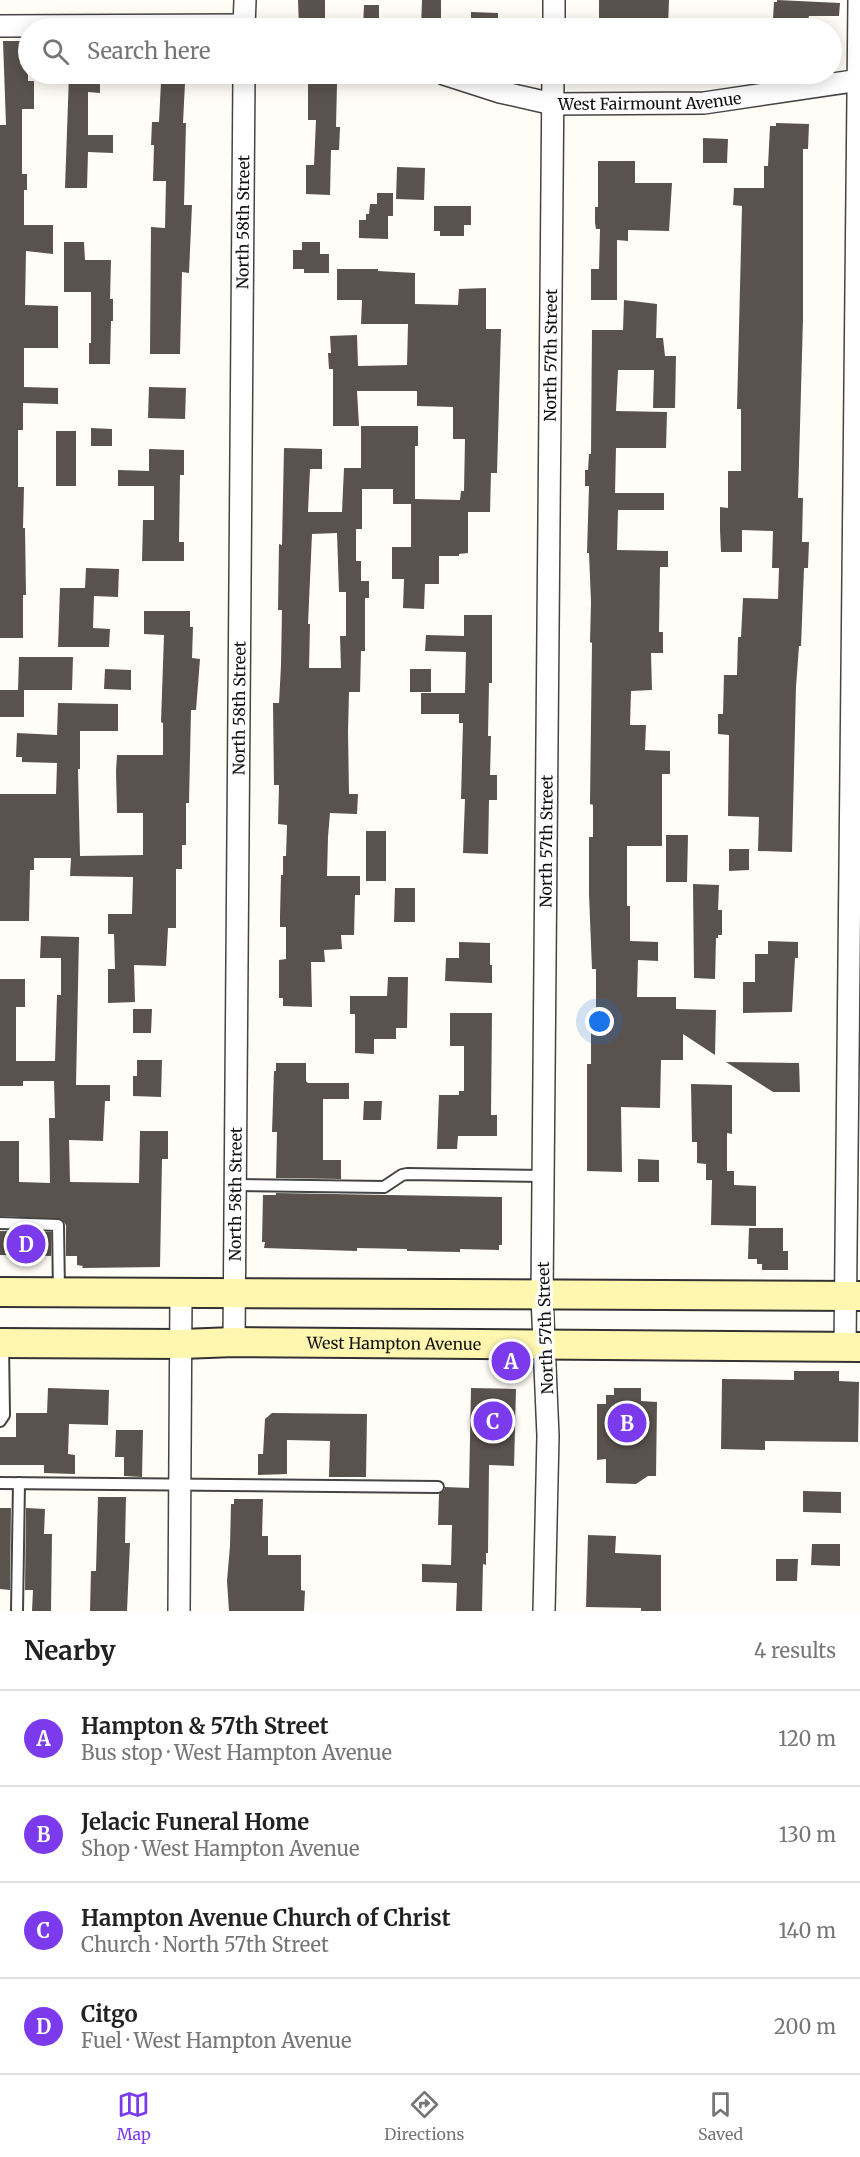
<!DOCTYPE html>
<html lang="en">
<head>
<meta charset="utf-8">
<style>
	:root { --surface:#fff; --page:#f2f2f2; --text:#222; --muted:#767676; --line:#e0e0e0; --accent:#7c3aed }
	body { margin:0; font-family:Merriweather,serif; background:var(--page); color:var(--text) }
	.you { position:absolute; left:600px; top:1022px; width:21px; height:21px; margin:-15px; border:4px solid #fff; border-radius:50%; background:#1a73e8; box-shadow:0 0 0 9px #1a73e833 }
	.badge { display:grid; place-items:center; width:39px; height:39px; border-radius:50%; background:var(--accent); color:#fff; font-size:20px; font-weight:700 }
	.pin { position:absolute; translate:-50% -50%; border:3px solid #fff; box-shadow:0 2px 6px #0006 }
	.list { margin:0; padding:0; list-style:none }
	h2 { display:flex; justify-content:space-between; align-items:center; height:78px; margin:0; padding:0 24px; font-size:26px }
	h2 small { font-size:20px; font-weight:400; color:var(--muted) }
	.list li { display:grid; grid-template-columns:39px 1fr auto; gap:18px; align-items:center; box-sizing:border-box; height:96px; padding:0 24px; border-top:2px solid var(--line) }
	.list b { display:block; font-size:22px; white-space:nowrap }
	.list p { margin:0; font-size:20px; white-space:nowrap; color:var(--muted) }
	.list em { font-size:20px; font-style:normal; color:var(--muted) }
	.icon { flex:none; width:33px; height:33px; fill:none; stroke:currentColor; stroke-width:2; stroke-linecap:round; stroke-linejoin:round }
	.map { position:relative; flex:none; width:860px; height:1611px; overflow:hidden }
	.search { position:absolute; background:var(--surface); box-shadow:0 3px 15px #0003; left:18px; right:18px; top:18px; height:66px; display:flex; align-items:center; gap:15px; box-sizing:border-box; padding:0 21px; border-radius:33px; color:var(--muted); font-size:22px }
	.sheet { height:462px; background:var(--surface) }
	nav { display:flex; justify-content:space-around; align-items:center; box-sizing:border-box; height:84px; border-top:2px solid var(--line); background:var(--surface); font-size:16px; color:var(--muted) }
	nav a { display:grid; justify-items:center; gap:3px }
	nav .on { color:var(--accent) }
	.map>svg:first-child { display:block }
</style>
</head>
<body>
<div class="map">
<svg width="860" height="1611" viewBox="0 0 860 1611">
	<rect width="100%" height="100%" fill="#fffdf5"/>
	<g fill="#5a524d" fill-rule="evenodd">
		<polygon points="298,0 325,0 325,28 299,28"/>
		<polygon points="422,0 441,0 441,28 421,28"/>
		<polygon points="599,0 669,0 668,28 603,28 603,24 599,24"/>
		<polygon points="777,0 840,3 839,16 809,16 808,20 773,19 774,2 777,2"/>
		<polygon points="364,5 379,5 379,28 363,28"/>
		<polygon points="471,12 498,13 498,28 471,28"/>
		<polygon points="3,41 28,41 28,81 34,81 34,109 22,109 22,174 27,174 27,190 24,190 24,225 53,225 53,254 26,251 25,305 58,306 58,348 24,348 24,387 58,388 58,404 23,403 23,430 18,430 18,487 24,487 23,528 25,528 26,595 23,595 23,638 0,638 0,125 6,125"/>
		<polygon points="69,74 100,74 100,93 88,92 88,135 113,135 113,153 88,152 87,188 65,188"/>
		<polygon points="161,82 185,83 183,123 186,123 184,205 192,205 189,273 182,272 180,354 150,354 151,227 165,228 166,181 153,181 154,145 151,145 152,122 159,122"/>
		<polygon points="308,82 337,83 336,127 340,127 339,150 331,150 330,195 306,194 306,165 314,165 316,120 308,120"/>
		<polygon points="776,123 809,124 808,149 803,149 803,318 798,498 803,498 802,542 809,542 808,568 804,568 801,646 799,646 796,687 792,852 758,851 759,817 728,816 729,735 718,734 718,714 723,714 724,675 737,675 738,637 741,637 743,598 778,599 779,568 772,568 773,531 742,530 742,552 721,552 720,530 720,507 728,508 728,471 741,471 741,409 737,409 742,206 733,205 734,188 764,188 764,166 768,166 770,126 776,126"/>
		<polygon points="703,138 728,139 727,163 703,163"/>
		<polygon points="598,161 635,161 635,183 672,183 669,231 628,230 628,241 617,240 617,300 591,300 591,269 599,269 600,229 596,229 595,223 595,207 598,207"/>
		<polygon points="397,167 425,168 424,200 396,199"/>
		<polygon points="377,193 393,193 393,216 388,216 388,239 359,238 359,220 366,220 366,214 369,214 370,204 377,204"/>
		<polygon points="434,206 471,206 471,225 464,225 464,236 440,236 440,231 434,231"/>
		<polygon points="64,242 84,242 85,260 111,260 110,299 113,299 113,321 111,321 110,364 89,364 89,343 91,343 91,292 64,292"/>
		<polygon points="302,242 320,242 320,254 329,254 329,273 304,273 304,269 293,269 293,250 302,250"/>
		<path d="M337 269H378V271L415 273V304L458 305 459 289 486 288V329H501L497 473H491L490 512H468V553L459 554V556H439V584H425L424 609 403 608 404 579H392V547H411V504H393V489H362V529H356V561H361V581H369V598H365V651H361L360 692H349L348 732 349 794H358L357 814 330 813 328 837 327 876H360V895H355L354 935H341L342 949 324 950 325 962H311L312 1007 283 1006V998H279V960L286 959V927H280V916L281 875H283V856H286L287 825 278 824 279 785H274L273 703H279L281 665 282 610H278L279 544 282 545 284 448 322 449V469H310L308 512H342L344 468H361V426H418V446H415V499L460 500 461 491H464L465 439H453V407L417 406V391H357L359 426H333V369H329L328 353H331L330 336 357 335 358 366 407 365 408 324H361L362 300H337ZM337 533 339 592H346V636H340L341 668H309L310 624H308L312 534Z"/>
		<polygon points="624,300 657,304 656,338 663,338 665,356 676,356 675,408 653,408 654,370 618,370 616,411 667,412 666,448 616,448 615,493 664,493 664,510 618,510 617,550 668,551 668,567 660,567 659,632 663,632 663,653 651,653 652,690 631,691 630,725 646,725 645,750 670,751 670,774 662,774 662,846 627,846 627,906 630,906 630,941 658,942 658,961 638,960 637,997 676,997 676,1009 716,1010 715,1055 683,1034 683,1060 661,1060 660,1108 621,1107 622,1172 587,1171 587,1064 591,1064 591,1022 596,1022 596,969 592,969 589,894 589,837 593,837 593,805 590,804 592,643 590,642 591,602 589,553 587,553 589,486 585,486 585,470 588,470 589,454 591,454 592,330 623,330"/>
		<polygon points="149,387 186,388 185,419 148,418"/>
		<polygon points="91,428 112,429 112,446 91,446"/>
		<rect x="56" y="431" width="20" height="55"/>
		<polygon points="149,449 184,450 184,475 180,475 179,542 184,542 184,561 142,561 143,520 154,520 154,486 118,486 118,470 149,471"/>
		<polygon points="86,568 119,569 118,597 94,596 93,628 110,629 109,647 58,647 60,588 85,588"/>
		<polygon points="144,611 190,611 190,627 193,627 192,658 200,659 196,710 191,710 189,803 186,803 186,845 182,845 182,869 176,869 176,928 168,928 166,966 134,965 135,1002 108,1003 108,969 115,969 114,934 108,934 108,914 132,914 133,877 70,876 71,858 34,858 34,870 30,870 29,921 0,921 0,794 56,794 57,763 22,762 22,757 16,757 17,733 57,735 58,703 118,704 118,731 80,731 80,769 78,769 80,856 143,855 143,813 117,813 116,771 117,755 163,755 163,723 161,722 164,635 144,634"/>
		<polygon points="464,615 492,615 492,683 489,683 488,736 491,736 490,775 497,775 497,800 489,800 488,854 463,853 465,799 461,799 463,723 459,723 459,714 421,714 421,693 465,693 466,652 425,651 426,635 464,636"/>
		<polygon points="19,657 73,657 72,690 20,690 24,690 24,717 0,717 0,690 18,690"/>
		<polygon points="105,669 131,670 131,690 104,689"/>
		<rect x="410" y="669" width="21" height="23"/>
		<rect x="366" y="831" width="20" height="50"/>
		<polygon points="666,835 688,835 687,882 666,882"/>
		<polygon points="729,849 749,849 749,870 729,871"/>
		<polygon points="693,884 719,885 718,910 722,910 722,935 718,935 718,938 716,938 715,979 694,978"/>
		<polygon points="395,888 415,888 415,922 394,922"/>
		<polygon points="41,936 79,937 76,1085 110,1085 110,1101 105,1101 103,1141 69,1140 70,1182 139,1183 140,1131 168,1131 168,1159 162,1159 160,1267 82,1268 83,1266 77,1265 77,1256 66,1256 66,1225 62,1219 0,1216 0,1141 19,1141 19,1182 50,1183 49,1118 55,1118 54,1081 23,1081 23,1086 0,1086 0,979 25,979 25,1007 16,1007 16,1061 55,1061 57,995 61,995 61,958 40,958"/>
		<polygon points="768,941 798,942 798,958 795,958 792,1012 743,1013 743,982 755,982 755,954 768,954"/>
		<polygon points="459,942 490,943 490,965 492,965 492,983 445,981 446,958 459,958"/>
		<polygon points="388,977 408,977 407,1028 396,1028 396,1039 374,1039 374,1054 355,1053 355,1014 350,1014 350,996 387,996"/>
		<polygon points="133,1009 152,1009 151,1033 133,1033"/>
		<polygon points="450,1013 492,1013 491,1115 497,1115 497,1136 458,1136 457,1149 437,1149 439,1095 459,1095 459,1091 464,1091 464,1046 450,1046"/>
		<polygon points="137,1060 162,1060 161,1097 133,1096 133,1076 137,1076"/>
		<polygon points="726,1062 799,1063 800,1092 773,1092"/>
		<polygon points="276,1063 306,1063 306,1081 308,1083 349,1083 349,1099 323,1099 323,1160 341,1160 341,1179 276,1178 277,1132 272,1132 274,1071 276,1071"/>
		<polygon points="691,1084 732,1085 732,1134 727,1133 727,1171 734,1171 734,1185 756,1186 756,1226 711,1225 712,1180 706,1180 706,1164 697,1163 697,1142 692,1142"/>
		<polygon points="364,1101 382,1101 381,1120 363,1120"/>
		<polygon points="638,1159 659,1160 659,1182 638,1182"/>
		<polygon points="276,1193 502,1197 502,1245 499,1245 499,1250 460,1249 460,1252 407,1251 407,1249 357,1248 357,1251 264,1248 265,1242 262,1242 263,1195 276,1195"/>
		<polygon points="749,1228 783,1228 783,1251 788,1251 788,1270 762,1270 762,1264 757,1264 757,1259 748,1259"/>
		<polygon points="0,1231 51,1232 51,1256 0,1255"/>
		<polygon points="794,1371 839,1371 839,1381 859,1382 858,1442 765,1441 765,1450 721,1449 722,1379 794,1380"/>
		<polygon points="48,1388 109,1390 108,1425 69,1424 68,1454 75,1455 75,1474 44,1473 44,1465 0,1465 0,1437 16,1437 16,1413 47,1413"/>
		<polygon points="471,1388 516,1389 514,1466 489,1465 488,1553 486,1553 486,1565 483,1564 482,1611 456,1611 457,1583 422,1582 422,1564 451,1565 452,1525 438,1525 439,1494 444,1491 445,1487 469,1488"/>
		<polygon points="614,1388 641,1388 641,1401 657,1402 656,1476 648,1476 636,1484 606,1483 606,1459 597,1460 597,1404 606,1404 606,1395 614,1395"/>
		<polygon points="272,1413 367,1414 366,1477 329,1477 330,1441 287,1440 287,1474 258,1475 258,1454 263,1454 265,1419"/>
		<polygon points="116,1430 143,1430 142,1477 124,1476 124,1457 115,1457"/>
		<polygon points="803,1491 841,1492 841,1513 803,1512"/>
		<polygon points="98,1497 126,1497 125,1543 130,1543 127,1611 90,1611 91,1571 96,1571"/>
		<polygon points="234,1499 263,1499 262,1536 268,1536 268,1555 301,1555 301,1590 305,1591 304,1611 229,1611 227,1581 230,1546 231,1504 234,1504"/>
		<polygon points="0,1508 11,1508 10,1590 0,1589"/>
		<polygon points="26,1508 45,1509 44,1534 52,1534 51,1611 32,1611 33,1590 25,1590"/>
		<polygon points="588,1535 616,1536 615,1553 661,1555 661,1611 641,1611 641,1608 586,1607"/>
		<polygon points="812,1544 840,1544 840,1566 811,1565"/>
		<polygon points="776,1559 798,1559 797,1581 776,1581"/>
	</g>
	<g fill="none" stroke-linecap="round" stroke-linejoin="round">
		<defs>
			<g id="service">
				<polyline points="234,1185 384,1187 402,1175 407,1174 543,1176"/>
				<polyline points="0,1223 58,1225 59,1292"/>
				<polyline points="0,1421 4,1415 3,1344"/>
				<polyline points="0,1483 438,1487"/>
				<polyline points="17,1611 19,1483"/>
			</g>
			<g id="minor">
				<polyline points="0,26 244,25"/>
				<polyline points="244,28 245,0"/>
				<polyline points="554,28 554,0"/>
				<path id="s1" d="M444 74 500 92 553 104 704 103 860 80"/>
				<path id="s2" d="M234 1342 244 74"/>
				<polyline points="845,1347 859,0"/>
				<polyline points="179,1611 181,1293"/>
				<path id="s3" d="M544 1611 548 1436 542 1296 553 74"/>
			</g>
			<g id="secondary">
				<polyline points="0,1292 860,1296"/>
				<path id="s4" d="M0 1343 182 1344 234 1342 860 1347"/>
			</g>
		</defs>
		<use href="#service" stroke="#444" stroke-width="14"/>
		<use href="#minor" stroke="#444" stroke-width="24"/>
		<use href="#secondary" stroke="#333" stroke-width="32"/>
		<use href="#service" stroke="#fff" stroke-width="10"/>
		<use href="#minor" stroke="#fff" stroke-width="21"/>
		<use href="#secondary" stroke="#fff6b0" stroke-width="28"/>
	</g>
	<g text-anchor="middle" stroke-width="6" stroke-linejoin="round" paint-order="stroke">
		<g font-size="16" fill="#111" stroke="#fff">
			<text dy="6" stroke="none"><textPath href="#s1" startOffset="210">West Fairmount Avenue</textPath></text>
			<text dy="6" stroke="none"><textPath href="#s2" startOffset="1120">North 58th Street</textPath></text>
			<text dy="6" stroke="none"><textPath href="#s3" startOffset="1256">North 57th Street</textPath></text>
			<text dy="6" stroke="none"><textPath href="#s2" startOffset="634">North 58th Street</textPath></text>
			<text dy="6" stroke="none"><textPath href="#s3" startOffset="770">North 57th Street</textPath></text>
			<text dy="6" stroke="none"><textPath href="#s2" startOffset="148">North 58th Street</textPath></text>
			<text transform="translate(545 1328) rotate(-92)" y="6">North 57th Street</text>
			<text dy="6" stroke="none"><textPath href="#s4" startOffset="394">West Hampton Avenue</textPath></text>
		</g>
	</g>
</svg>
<div class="you"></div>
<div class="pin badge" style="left:511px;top:1361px">A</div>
<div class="pin badge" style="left:627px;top:1423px">B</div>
<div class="pin badge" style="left:493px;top:1421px">C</div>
<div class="pin badge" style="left:26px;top:1244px">D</div>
<div class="search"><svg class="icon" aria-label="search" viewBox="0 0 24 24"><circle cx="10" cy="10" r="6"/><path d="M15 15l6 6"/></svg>Search here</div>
</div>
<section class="sheet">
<h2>Nearby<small>4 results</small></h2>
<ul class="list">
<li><span class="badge">A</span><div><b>Hampton &amp; 57th Street</b><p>Bus stop · West Hampton Avenue</p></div><em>120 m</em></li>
<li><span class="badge">B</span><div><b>Jelacic Funeral Home</b><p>Shop · West Hampton Avenue</p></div><em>130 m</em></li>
<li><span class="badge">C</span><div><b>Hampton Avenue Church of Christ</b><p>Church · North 57th Street</p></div><em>140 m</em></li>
<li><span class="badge">D</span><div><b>Citgo</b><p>Fuel · West Hampton Avenue</p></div><em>200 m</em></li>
</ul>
</section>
<nav>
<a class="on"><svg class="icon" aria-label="map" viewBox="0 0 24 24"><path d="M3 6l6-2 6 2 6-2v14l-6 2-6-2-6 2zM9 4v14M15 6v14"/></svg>Map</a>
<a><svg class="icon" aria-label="directions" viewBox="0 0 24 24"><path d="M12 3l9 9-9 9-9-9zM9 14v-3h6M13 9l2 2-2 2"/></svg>Directions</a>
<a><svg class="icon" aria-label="saved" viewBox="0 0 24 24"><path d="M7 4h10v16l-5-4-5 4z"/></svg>Saved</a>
</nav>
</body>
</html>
